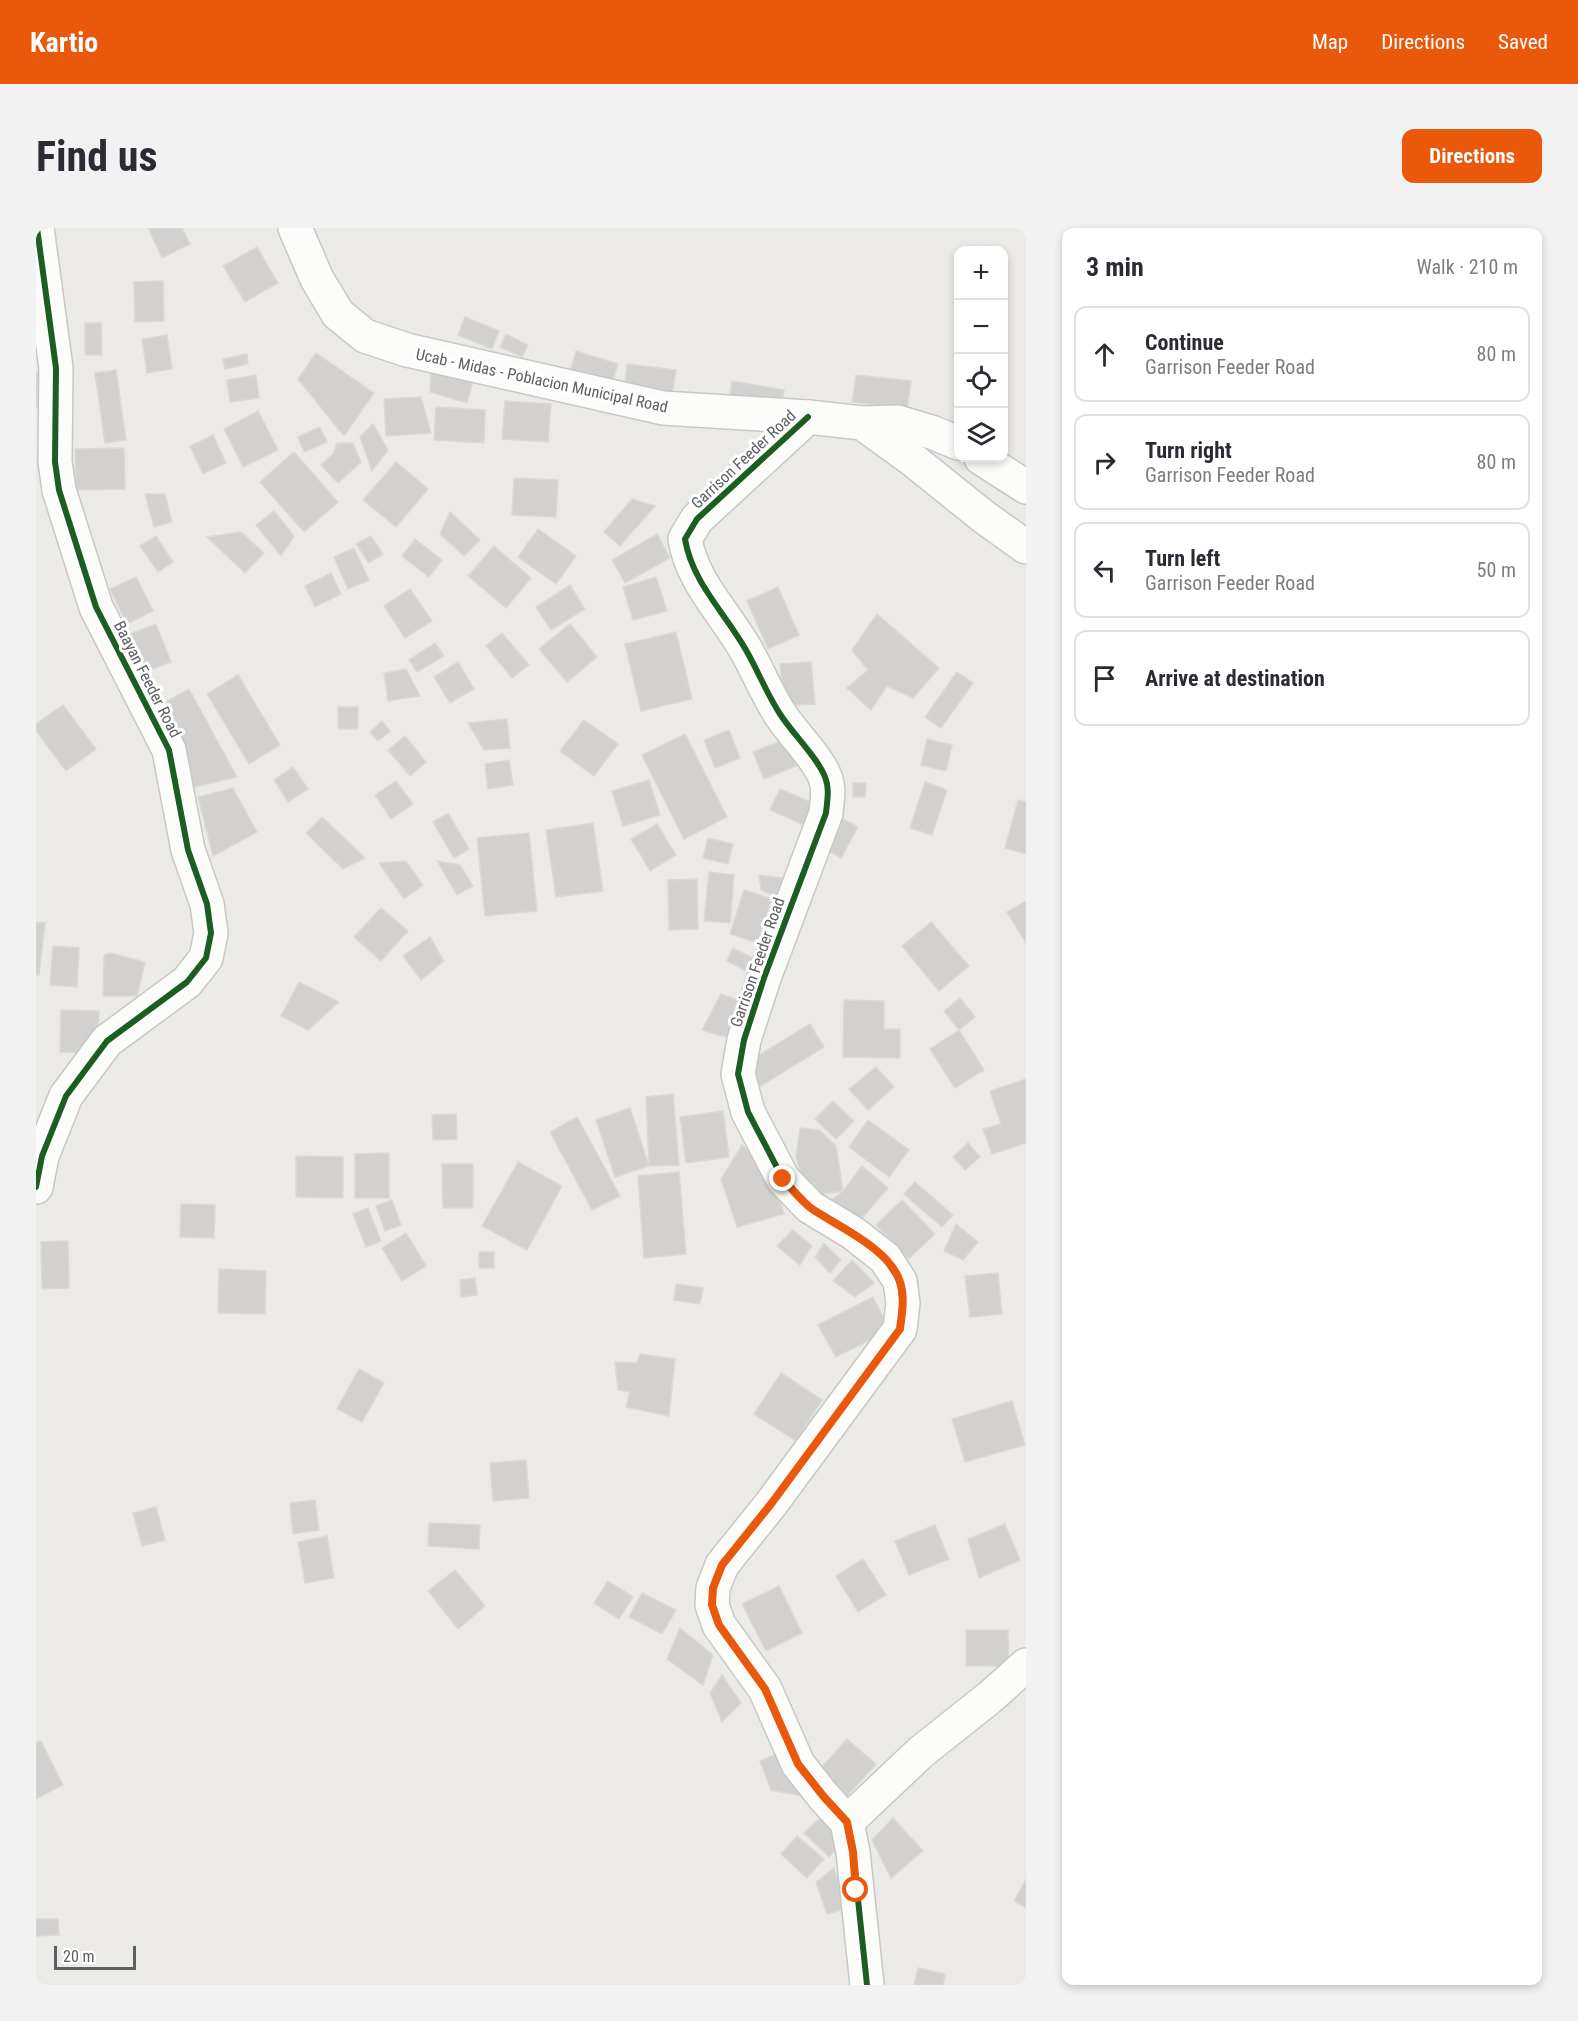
<!DOCTYPE html>
<html lang="en">
<head>
<meta charset="utf-8">
<style>
	:root { --surface:#fff; --page:#f2f2f3; --text:#2b2b33; --muted:#7c7c81; --line:#e1e1e2; --accent:#ea580c }
	body { margin:0; font-family:"Roboto Condensed",sans-serif; background:var(--page); color:var(--text) }
	.controls { position:absolute; right:18px; top:18px; display:grid; overflow:hidden; border-radius:12px; box-shadow:0 3px 9px #0003 }
	.controls button { width:54px; height:54px; display:grid; place-items:center; padding:0; border:0; border-bottom:2px solid var(--line); background:var(--surface); color:var(--text); font:30px sans-serif }
	.scale { position:absolute; left:18px; bottom:15px; width:82px; box-sizing:border-box; padding-left:6px; border:3px solid #5c6064; border-top:0; font-size:16px; line-height:21px; white-space:nowrap; color:#5c6064; -webkit-text-stroke:4px #fff; paint-order:stroke }
	.stop { position:absolute; width:18px; height:18px; margin:-14px; border:4px solid #ea580c; border-radius:50%; background:#fff }
	.stop.end { background:#ea580c; border-color:#fff; box-shadow:0 2px 6px #0008 }
	.list { margin:0; padding:0; list-style:none }
	h2 { display:flex; justify-content:space-between; align-items:center; height:78px; margin:0; padding:0 24px; font-size:26px }
	h2 small { font-size:20px; font-weight:400; color:var(--muted) }
	.list li { display:grid; grid-template-columns:39px 1fr auto; gap:18px; align-items:center; box-sizing:border-box; height:96px; margin:0 12px 12px; padding:0 12px; border:2px solid var(--line); border-radius:12px }
	.list b { display:block; font-size:22px; white-space:nowrap }
	.list p { margin:0; font-size:20px; white-space:nowrap; color:var(--muted) }
	.list em { font-size:20px; font-style:normal; color:var(--muted) }
	.icon { flex:none; width:33px; height:33px; fill:none; stroke:currentColor; stroke-width:2; stroke-linecap:round; stroke-linejoin:round }
	.map { position:relative; flex:none; width:990px; height:1757px; overflow:hidden; border-radius:12px }
	header { display:flex; align-items:center; gap:36px; box-sizing:border-box; height:84px; padding:0 30px; background:var(--accent); color:#fff }
	header strong { font-size:28px }
	nav { display:flex; gap:33px; margin-inline-start:auto; font-size:21px }
	.intro { display:flex; align-items:center; justify-content:space-between; box-sizing:border-box; height:144px; padding:0 36px }
	h1 { margin:0; font-size:42px }
	.button { padding:15px 27px; border-radius:12px; background:var(--accent); color:#fff; font-size:21px; font-weight:700 }
	main { display:flex; gap:36px; padding:0 36px }
	aside { flex:1; background:var(--surface); border-radius:12px; box-shadow:0 3px 9px #0003 }
	.map>svg:first-child { display:block }
</style>
</head>
<body>
<header>
<strong>Kartio</strong>
<nav><a>Map</a><a>Directions</a><a>Saved</a></nav>
</header>
<div class="intro"><h1>Find us</h1><a class="button">Directions</a></div>
<main>
<div class="map">
<svg width="990" height="1757" viewBox="0 0 990 1757">
	<rect width="100%" height="100%" fill="#eceae6"/>
	<g fill="#d3d1cf" stroke="#dbd9d6" stroke-width="1.5">
		<polygon points="112,0 146,0 154,16 126,30"/>
		<polygon points="221,19 242,55 209,74 187,38"/>
		<polygon points="127,53 128,93 99,94 98,54"/>
		<polygon points="429,89 463,103 456,121 422,107"/>
		<polygon points="49,95 65,95 66,127 49,127"/>
		<polygon points="470,106 492,117 486,129 464,119"/>
		<polygon points="131,107 136,141 111,145 106,111"/>
		<polygon points="540,123 582,136 576,154 535,141"/>
		<polygon points="280,125 338,165 308,208 262,151"/>
		<polygon points="211,126 212,136 189,141 187,131"/>
		<polygon points="591,136 640,142 636,167 588,161"/>
		<polygon points="11,141 11,179 0,179 0,144"/>
		<polygon points="395,141 437,153 431,175 394,164"/>
		<polygon points="80,142 90,212 69,215 59,145"/>
		<polygon points="220,147 223,170 194,174 191,152"/>
		<polygon points="820,147 875,153 871,181 816,174"/>
		<polygon points="696,153 748,162 744,188 692,179"/>
		<polygon points="385,169 395,205 350,208 348,171"/>
		<polygon points="469,173 515,176 512,214 466,211"/>
		<polygon points="400,179 449,182 448,215 398,212"/>
		<polygon points="222,183 242,222 207,239 188,201"/>
		<polygon points="337,196 352,222 336,243 324,209"/>
		<polygon points="284,199 291,214 268,224 262,209"/>
		<polygon points="177,207 190,235 167,246 154,218"/>
		<polygon points="301,215 317,215 325,234 302,255 285,237 297,226"/>
		<polygon points="88,220 89,261 40,262 39,221"/>
		<polygon points="258,224 302,274 268,304 224,254"/>
		<polygon points="360,234 392,261 360,299 327,272"/>
		<polygon points="478,250 522,252 520,289 476,287"/>
		<polygon points="109,266 129,266 136,294 118,299"/>
		<polygon points="596,271 619,278 584,318 568,304"/>
		<polygon points="238,283 258,308 245,328 220,297"/>
		<polygon points="414,284 444,312 428,328 404,306"/>
		<polygon points="502,301 540,328 520,356 482,329"/>
		<polygon points="205,304 228,325 209,345 171,309"/>
		<polygon points="621,306 634,330 589,355 576,332"/>
		<polygon points="120,308 137,334 122,344 104,318"/>
		<polygon points="335,308 347,326 333,335 320,316"/>
		<polygon points="379,311 406,332 393,349 366,328"/>
		<polygon points="458,318 495,350 470,380 432,348"/>
		<polygon points="318,320 333,352 312,361 298,329"/>
		<polygon points="295,345 305,366 279,379 269,358"/>
		<polygon points="100,349 117,383 91,396 74,361"/>
		<polygon points="620,349 631,383 597,392 587,359"/>
		<polygon points="534,357 549,381 515,402 500,379"/>
		<polygon points="742,359 763,407 732,421 711,373"/>
		<polygon points="374,361 396,393 369,410 348,378"/>
		<polygon points="841,386 903,440 877,470 851,458 835,482 811,460 832,442 816,422"/>
		<polygon points="120,396 135,434 104,446 89,408"/>
		<polygon points="534,396 561,429 531,454 503,421"/>
		<polygon points="640,404 656,471 605,483 589,416"/>
		<polygon points="466,405 493,437 476,450 450,418"/>
		<polygon points="399,415 408,428 381,444 373,432"/>
		<polygon points="422,434 438,461 414,475 398,449"/>
		<polygon points="775,434 779,476 748,478 744,436"/>
		<polygon points="370,441 384,468 352,473 348,445"/>
		<polygon points="921,444 937,455 905,500 889,489"/>
		<polygon points="202,447 244,517 213,536 171,466"/>
		<polygon points="153,461 201,549 155,560 124,477"/>
		<polygon points="27,477 60,521 30,543 0,503 0,496"/>
		<rect x="302" y="479" width="20" height="22"/>
		<polygon points="471,491 474,520 448,522 432,495"/>
		<polygon points="548,492 582,516 558,548 524,523"/>
		<polygon points="346,493 354,503 342,513 334,504"/>
		<polygon points="693,502 704,530 679,540 668,512"/>
		<polygon points="649,506 691,589 648,611 606,527"/>
		<polygon points="369,508 390,534 374,548 352,522"/>
		<polygon points="749,511 760,538 728,551 717,524"/>
		<polygon points="891,511 916,517 910,543 885,537"/>
		<polygon points="473,532 477,557 452,561 449,536"/>
		<polygon points="257,539 272,561 252,574 238,552"/>
		<polygon points="613,552 624,587 587,598 576,563"/>
		<polygon points="360,553 377,576 355,591 339,567"/>
		<polygon points="889,554 911,562 896,607 874,600"/>
		<polygon points="817,555 830,555 829,569 817,569"/>
		<polygon points="197,560 221,604 177,628 162,569"/>
		<polygon points="744,561 777,575 768,597 734,582"/>
		<polygon points="982,572 990,574 990,626 969,620"/>
		<polygon points="412,585 433,621 418,630 397,594"/>
		<polygon points="286,589 329,630 307,641 270,605"/>
		<polygon points="807,591 822,599 805,630 790,622"/>
		<polygon points="557,595 567,663 520,669 510,602"/>
		<polygon points="621,596 640,627 614,643 595,611"/>
		<polygon points="493,605 501,683 449,688 441,610"/>
		<polygon points="672,610 697,616 692,636 667,630"/>
		<polygon points="370,633 387,657 368,671 343,635"/>
		<polygon points="401,633 424,637 437,658 421,667"/>
		<polygon points="673,644 698,647 694,695 668,693"/>
		<polygon points="723,647 753,651 750,673 725,662"/>
		<polygon points="661,651 662,701 633,702 632,652"/>
		<polygon points="708,662 736,671 722,715 694,706"/>
		<polygon points="990,673 990,715 971,684"/>
		<polygon points="345,680 372,703 345,733 318,709"/>
		<polygon points="0,694 9,695 3,747 0,747"/>
		<polygon points="895,694 933,738 903,763 866,718"/>
		<polygon points="394,709 408,733 385,752 367,728"/>
		<polygon points="17,718 43,720 41,759 14,757"/>
		<polygon points="697,720 729,736 722,749 691,733"/>
		<polygon points="74,725 109,734 101,768 67,768 68,727"/>
		<polygon points="263,754 303,774 272,802 245,788"/>
		<polygon points="685,766 710,775 700,812 666,802"/>
		<polygon points="924,770 939,789 923,802 908,783"/>
		<polygon points="808,772 848,773 848,801 864,801 864,830 807,829"/>
		<polygon points="25,782 63,783 62,825 24,824"/>
		<polygon points="774,796 788,819 723,859 718,830"/>
		<polygon points="923,802 948,842 919,860 894,821"/>
		<polygon points="840,839 858,859 832,882 813,861"/>
		<polygon points="990,851 990,915 956,926 947,901 965,896 954,863"/>
		<polygon points="637,866 643,937 613,938 610,869"/>
		<polygon points="797,873 818,893 800,911 779,891"/>
		<polygon points="594,880 613,938 579,949 560,892"/>
		<polygon points="687,883 693,929 650,935 644,889"/>
		<polygon points="420,886 421,911 397,912 396,887"/>
		<polygon points="541,889 584,968 556,982 514,904"/>
		<polygon points="832,892 873,922 853,949 813,919"/>
		<polygon points="764,900 783,902 800,918 807,963 787,966 766,949 760,929"/>
		<polygon points="932,915 944,929 929,942 917,929"/>
		<polygon points="706,917 735,940 748,986 701,999 685,951"/>
		<polygon points="353,925 353,970 319,970 319,926"/>
		<polygon points="260,928 307,929 307,970 260,969"/>
		<polygon points="482,934 526,958 491,1022 446,998"/>
		<polygon points="406,936 437,936 437,980 407,980"/>
		<polygon points="826,938 852,960 820,997 793,974 807,963"/>
		<polygon points="643,944 650,1026 608,1030 602,948"/>
		<polygon points="879,954 917,987 906,999 868,966"/>
		<polygon points="356,972 365,997 349,1003 340,978"/>
		<polygon points="866,972 899,1006 872,1031 840,997"/>
		<polygon points="145,976 179,977 178,1010 144,1009"/>
		<polygon points="332,980 345,1013 330,1019 317,986"/>
		<polygon points="920,996 942,1014 927,1032 908,1023"/>
		<polygon points="757,1002 776,1018 764,1037 741,1018"/>
		<polygon points="370,1005 390,1038 366,1053 346,1020"/>
		<polygon points="32,1013 33,1060 6,1061 5,1014"/>
		<polygon points="788,1015 805,1032 794,1045 779,1029"/>
		<rect x="443" y="1024" width="15" height="16"/>
		<polygon points="816,1032 838,1055 819,1069 797,1053"/>
		<polygon points="183,1041 230,1043 229,1086 182,1085"/>
		<polygon points="962,1045 966,1086 934,1089 929,1048"/>
		<polygon points="439,1050 441,1067 425,1069 424,1052"/>
		<polygon points="640,1056 667,1060 664,1076 638,1072"/>
		<polygon points="837,1069 854,1102 800,1129 782,1097"/>
		<polygon points="604,1126 639,1131 633,1188 590,1179 594,1164 582,1162 579,1134 601,1135"/>
		<polygon points="323,1141 348,1155 326,1194 301,1181"/>
		<polygon points="745,1145 786,1172 760,1213 718,1186"/>
		<polygon points="976,1173 989,1217 929,1234 916,1191"/>
		<polygon points="490,1232 493,1270 457,1273 454,1235"/>
		<polygon points="279,1272 283,1302 257,1306 254,1275"/>
		<polygon points="120,1279 129,1312 106,1318 97,1285"/>
		<polygon points="393,1295 444,1297 443,1321 392,1318"/>
		<polygon points="969,1296 984,1332 943,1350 932,1311"/>
		<polygon points="899,1297 913,1331 873,1347 859,1313"/>
		<polygon points="291,1308 298,1350 269,1355 262,1314"/>
		<polygon points="827,1331 850,1367 822,1384 800,1348"/>
		<polygon points="419,1342 449,1378 422,1401 392,1363"/>
		<polygon points="572,1353 597,1369 583,1391 558,1375"/>
		<polygon points="743,1358 766,1405 730,1423 706,1376"/>
		<polygon points="606,1365 640,1382 626,1406 593,1389"/>
		<polygon points="644,1400 677,1427 667,1457 631,1431"/>
		<polygon points="930,1402 972,1402 973,1438 930,1438"/>
		<polygon points="686,1447 705,1475 686,1494 674,1465"/>
		<polygon points="811,1511 840,1536 807,1573 778,1548"/>
		<polygon points="5,1513 27,1557 0,1571 0,1515"/>
		<polygon points="748,1523 766,1568 735,1562 724,1533"/>
		<polygon points="786,1588 810,1611 793,1629 768,1605"/>
		<polygon points="857,1590 887,1623 855,1650 836,1612"/>
		<polygon points="761,1608 788,1631 771,1650 745,1626"/>
		<polygon points="798,1640 812,1680 791,1686 780,1654"/>
		<polygon points="990,1651 990,1680 978,1673"/>
		<polygon points="0,1691 22,1691 23,1707 0,1708"/>
		<polygon points="882,1740 909,1746 907,1757 878,1757"/>
	</g>
	<g fill="none" stroke-linecap="round" stroke-linejoin="round">
		<defs>
			<g id="minor">
				<polyline points="259,0 281,51 302,86 329,108 371,122 627,180 772,189 826,195 877,232 948,289 990,319"/>
				<path d="M772 189 661 291 649 311C656 354 689 385 710 422 722 443 731 466 744 486 756 505 782 530 789 549 794 561 791 573 790 585L728 750 708 812 702 846 712 884 747 951 774 979 817 1005 849 1030 864 1053 867 1075 864 1101 735 1276 686 1337 677 1360 676 1377 683 1397 729 1461 762 1536 788 1569 811 1594 817 1624 831 1757"/>
				<polyline points="826,195 862,194 898,205 922,215"/>
				<polyline points="945,230 990,259"/>
				<polyline points="0,959 6,928 30,868 71,813 151,754 170,730 175,705 171,676 152,622 133,522 60,379 23,262 19,234 20,140 1,0"/>
				<polyline points="811,1594 885,1524 953,1470 990,1437"/>
			</g>
		</defs>
		<use href="#minor" stroke="#c8c7c7" stroke-width="36"/>
		<use href="#minor" stroke="#fcfcfb" stroke-width="33"/>
		<defs>
			<g id="cycleway">
				<path d="M772 189 661 291 649 311C656 354 689 385 710 422 722 443 731 466 744 486 756 505 782 530 789 549 794 561 791 573 790 585L728 750 708 812 702 846 712 884 747 951 774 979 817 1005 849 1030 864 1053 867 1075 864 1101 735 1276 686 1337 677 1360 676 1377 683 1397 729 1461 762 1536 788 1569 811 1594 817 1624 831 1757"/>
				<polyline points="0,959 6,928 30,868 71,813 151,754 170,730 175,705 171,676 152,622 133,522 60,379 23,262 19,234 20,140 1,0"/>
			</g>
		</defs>
		<use href="#cycleway" stroke="#fff" stroke-width="10"/>
		<use href="#cycleway" stroke="#1b5e20" stroke-width="6"/>
	</g>
	<g fill="none" stroke-linecap="round" stroke-linejoin="round">
		<path stroke="#ea580c" stroke-width="8" d="M747 951C756 961 765 973 776 981 803 999 854 1021 864 1054 869 1069 866 1085 864 1101L735 1276 686 1337 677 1360 676 1377 683 1397 729 1461 762 1536 788 1569 811 1594 817 1624 820 1662"/>
	</g>
	<g text-anchor="middle" stroke-width="6" stroke-linejoin="round" paint-order="stroke">
		<g font-size="16" fill="#5c6064" stroke="#fff">
			<text transform="translate(506 152) rotate(12)" y="6">Ucab - Midas - Poblacion Municipal Road</text>
			<text transform="translate(707 231) rotate(-43)" y="6">Garrison Feeder Road</text>
			<text transform="translate(112 451) rotate(63)" y="6">Baayan Feeder Road</text>
			<text transform="translate(721 734) rotate(-71)" y="6">Garrison Feeder Road</text>
		</g>
	</g>
</svg>
<div class="controls">
<button>+</button>
<button>−</button>
<button><svg class="icon" aria-label="locate" viewBox="0 0 24 24"><circle cx="12" cy="12" r="6"/><path d="M12 2v4M12 18v4M2 12h4M18 12h4"/></svg></button>
<button><svg class="icon" aria-label="layers" viewBox="0 0 24 24"><path d="M12 4l9 5-9 5-9-5zM3 14l9 5 9-5"/></svg></button>
</div>
<div class="scale">20 m</div>
<div class="stop" style="left:820px;top:1662px"></div>
<div class="stop end" style="left:747px;top:951px"></div>
</div>
<aside>
<h2>3 min<small>Walk · 210 m</small></h2>
<ul class="list">
<li><svg class="icon" aria-label="ahead" viewBox="0 0 24 24"><path d="M12 20V5M6 11l6-6 6 6"/></svg><div><b>Continue</b><p>Garrison Feeder Road</p></div><em>80 m</em></li>
<li><svg class="icon" aria-label="right" viewBox="0 0 24 24"><path d="M7 20v-9h11M14 6l5 5-5 5"/></svg><div><b>Turn right</b><p>Garrison Feeder Road</p></div><em>80 m</em></li>
<li><svg class="icon" aria-label="left" viewBox="0 0 24 24"><path d="M17 20v-9H6M10 6l-5 5 5 5"/></svg><div><b>Turn left</b><p>Garrison Feeder Road</p></div><em>50 m</em></li>
<li><svg class="icon" aria-label="arrive" viewBox="0 0 24 24"><path d="M6 21V4h12l-3 4 3 4H6"/></svg><div><b>Arrive at destination</b></div></li>
</ul>
</aside>
</main>
</body>
</html>
